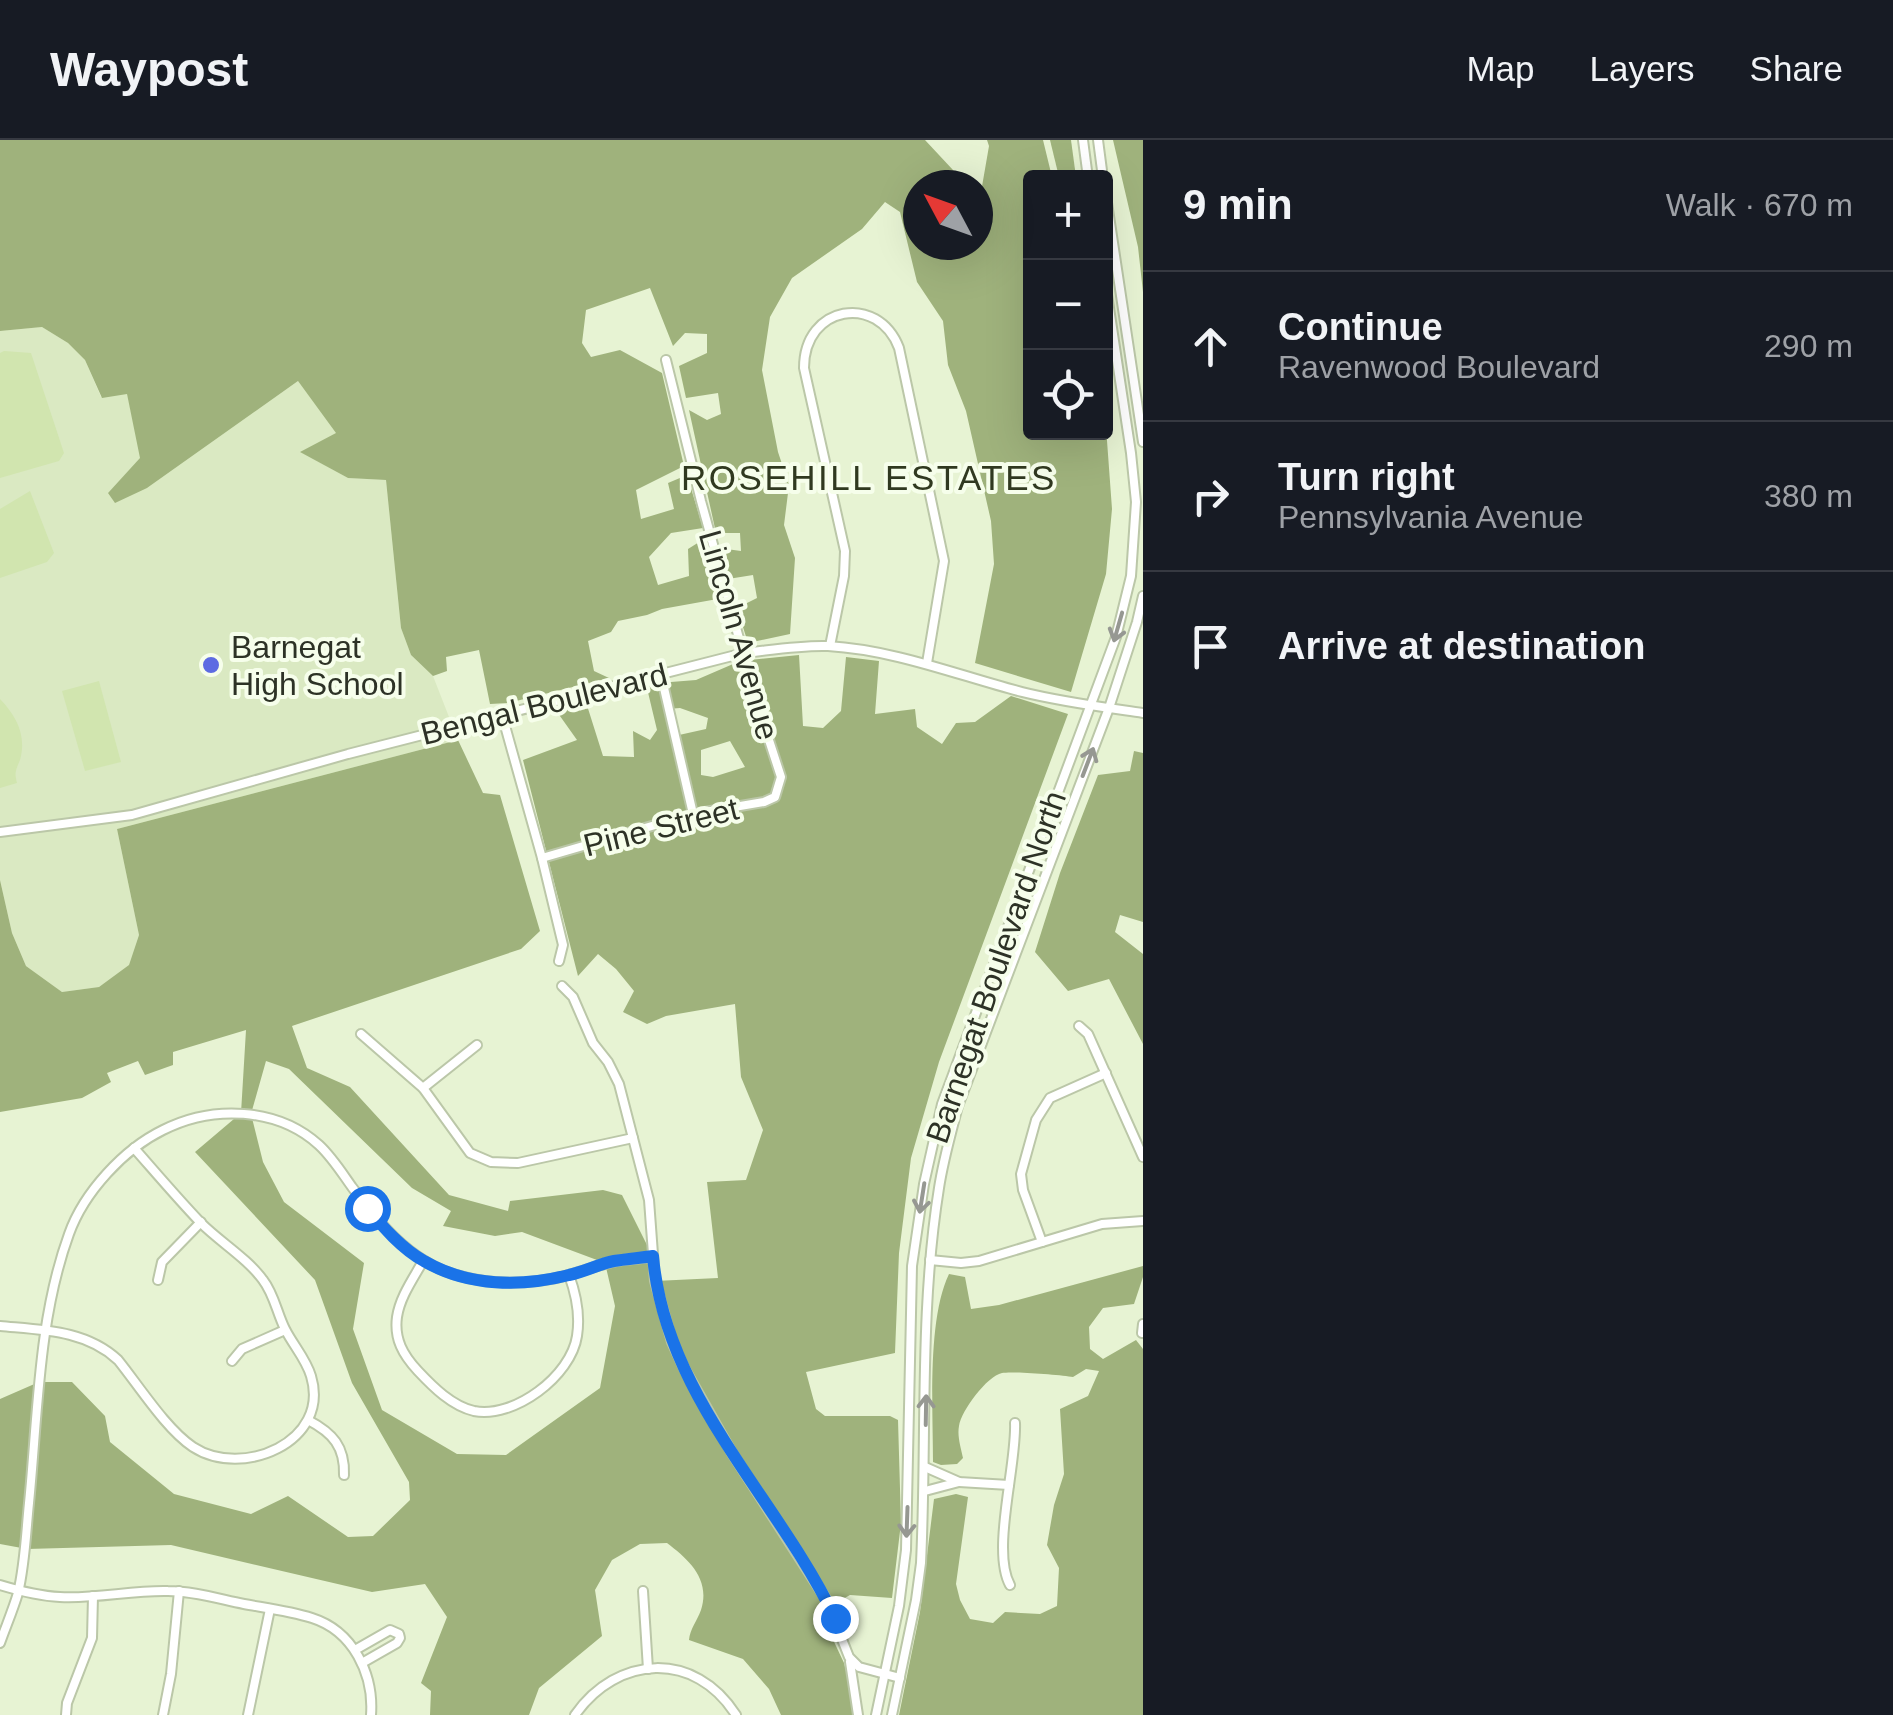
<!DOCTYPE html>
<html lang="en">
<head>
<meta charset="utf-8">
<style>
	:root { --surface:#171b24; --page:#242831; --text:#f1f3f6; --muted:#9ea1a6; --line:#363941 }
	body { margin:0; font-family:Helvetica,sans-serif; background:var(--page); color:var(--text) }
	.controls { position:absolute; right:30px; top:30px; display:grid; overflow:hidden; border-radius:10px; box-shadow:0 10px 40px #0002 }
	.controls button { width:90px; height:90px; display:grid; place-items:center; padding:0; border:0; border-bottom:2px solid var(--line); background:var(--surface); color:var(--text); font:50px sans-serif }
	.compass { position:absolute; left:903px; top:30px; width:90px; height:90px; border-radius:50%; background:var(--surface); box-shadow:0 10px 40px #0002; rotate:311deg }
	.stop { position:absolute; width:30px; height:30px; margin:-22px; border:8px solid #1a73e8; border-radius:50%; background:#fff }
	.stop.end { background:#1a73e8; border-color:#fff; box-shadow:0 2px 10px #0008 }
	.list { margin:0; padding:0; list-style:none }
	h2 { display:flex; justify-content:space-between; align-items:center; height:130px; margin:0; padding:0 40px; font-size:42px }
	h2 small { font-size:32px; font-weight:400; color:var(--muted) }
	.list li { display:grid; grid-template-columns:65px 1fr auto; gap:30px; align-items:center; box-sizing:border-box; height:150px; padding:0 40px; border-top:2px solid var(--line) }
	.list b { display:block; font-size:38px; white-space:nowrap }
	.list p { margin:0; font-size:32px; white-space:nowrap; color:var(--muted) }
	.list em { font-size:32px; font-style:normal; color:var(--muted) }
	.icon { flex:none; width:55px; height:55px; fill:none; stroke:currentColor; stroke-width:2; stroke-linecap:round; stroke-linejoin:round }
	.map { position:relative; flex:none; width:1143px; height:1575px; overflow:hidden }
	header { display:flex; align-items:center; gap:60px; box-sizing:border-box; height:140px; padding:0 50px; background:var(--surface); border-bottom:2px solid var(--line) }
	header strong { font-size:48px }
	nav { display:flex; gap:55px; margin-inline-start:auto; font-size:35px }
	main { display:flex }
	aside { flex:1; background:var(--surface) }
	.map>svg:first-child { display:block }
</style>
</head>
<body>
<header>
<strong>Waypost</strong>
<nav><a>Map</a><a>Layers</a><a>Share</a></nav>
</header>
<main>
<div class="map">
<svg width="1143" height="1575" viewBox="0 0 1143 1575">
	<rect width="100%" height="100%" fill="#e7f3d3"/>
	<polygon fill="#dae9c2" points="42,187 68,203 85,220 101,257 127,253 141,318 108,353 147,348 298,241 337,293 301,312 348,338 386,340 401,488 411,515 433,536 458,600 117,689 139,795 129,826 99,847 62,852 26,826 12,793 0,740 0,191"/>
	<g fill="#d1e5af">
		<polygon points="4,211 31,213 64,313 59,321 0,338 0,213"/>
		<polygon points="30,351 54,413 47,422 0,438 0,369"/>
		<polygon points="99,541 121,622 85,631 62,551"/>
		<path d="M0 559C16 576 27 595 20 620 16 630 14 632 17 643L0 648Z"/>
	</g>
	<g fill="#9fb27c" fill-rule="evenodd">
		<polygon points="0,0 925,0 967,45 918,45 918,105 978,105 978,57 980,58 989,6 987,0 1043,0 1052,37 1030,38 1030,292 1106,292 1106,287 1112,369 1106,434 1071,552 975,523 994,424 991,381 966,271 948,225 943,181 917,142 900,72 885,62 862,89 792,138 770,177 762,230 778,312 789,345 784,385 795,418 790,494 748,503 737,468 757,458 753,435 728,439 719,408 741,411 740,393 716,393 689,270 707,280 721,274 718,253 686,258 679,226 707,213 707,194 685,193 673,206 650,148 586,170 582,203 591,217 620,210 662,233 684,326 636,350 641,379 674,369 668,343 687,335 703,388 671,393 649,417 658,445 689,436 688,409 704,399 723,458 662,469 647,475 618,481 611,492 588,501 594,531 609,538 508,563 490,564 479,510 446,517 447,531 433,536 411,515 401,488 386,340 348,338 300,312 336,293 298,241 147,348 115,363 108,353 140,318 127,254 102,258 85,220 68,203 42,187 0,191"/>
		<polygon points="1113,0 1143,0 1143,152 1138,107"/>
		<path d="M799 515 803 586 823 588 841 571 846 517 879 521 875 574 915 569 917 587 942 604 956 583 975 582 1011 556 1068 574 939 922 911 1018 899 1113 895 1213 806 1232 816 1269 825 1276H890L898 1280 901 1383 892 1458 850 1455 820 1472 844 1523 857 1575H781L769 1549 743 1519 689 1500C690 1489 697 1481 701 1470 711 1439 688 1419 667 1403L640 1404 612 1420 595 1450 602 1496 539 1548 529 1575H430L431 1551 421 1543 447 1477 425 1444 372 1452 171 1405 27 1409 0 1404V1259L39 1242H72L105 1276 110 1302 174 1354 251 1374 288 1356 348 1397 373 1396 410 1360 409 1342 352 1243 315 1140 195 1012 241 973 246 890 173 912V925L145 935 138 921 107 933 111 942 82 958 0 972V740L12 793 26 826 62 852 99 847 129 825 139 795 117 689 458 600 483 653 500 655 540 791 521 809 292 886 307 928 350 947 449 1055 508 1071 510 1061 603 1050 622 1055 653 1117 655 1141 718 1138 707 1042 746 1040 763 990 741 937 735 864 666 876 647 884 623 872 634 851 616 829 598 814 578 836 523 620 577 600 555 569 585 559 603 616 634 617 633 591 650 600 657 590 646 544 696 540 740 521ZM680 568 708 578 706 589 670 597 668 569ZM730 601 745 627 713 637 701 635V610ZM266 921 289 929 412 1048 451 1071 443 1086 495 1096 522 1092 605 1123 615 1166 600 1248 506 1315 457 1314 382 1270 353 1189 364 1123 284 1062 263 1022 251 974Z"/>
		<polygon points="1134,611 1143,613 1143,782 1120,775 1115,792 1143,814 1143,904 1109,839 1068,851 1035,812 1060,733 1098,635 1130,631"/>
		<path d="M1143 1126V1137L1134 1164 1103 1168 1089 1187 1090 1209 1103 1219 1136 1200 1143 1209V1575H899L920 1472 934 1359 956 1354 968 1357 956 1444 960 1460 970 1479 993 1483 1005 1472 1040 1474 1057 1466 1059 1428 1047 1405 1054 1365 1064 1334 1060 1269 1088 1256 1099 1231 1086 1229 1073 1237C1061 1235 1012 1231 1002 1233 987 1236 961 1271 959 1286 957 1296 961 1308 963 1318L957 1324 941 1325 933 1322C933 1269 927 1180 949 1134L965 1137 971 1169 999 1165Z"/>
	</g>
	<polygon fill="#9fb37c" points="1050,0 1071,0 1076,37 1059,37"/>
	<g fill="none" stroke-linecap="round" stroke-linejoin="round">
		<defs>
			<g id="minor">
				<polyline points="1083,0 1088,38"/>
				<polyline points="1098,0 1103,38"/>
				<polyline points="1106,56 1143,302"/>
				<path d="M830 506 844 436 845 411 804 228C804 165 878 153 899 208L944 421 927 523"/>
				<polyline points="661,535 693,674"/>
				<polyline points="502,575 542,718 563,805 559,821"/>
				<path d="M0 692 132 675 348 614 744 513C772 510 800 505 828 506 895 510 957 535 1022 552 1062 562 1102 567 1143 573"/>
				<polyline points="542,718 693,674 764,662 775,657 781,637 753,551 753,538 740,502 701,361 666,220"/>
				<polyline points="562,846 573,857 593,903 608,922 619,944 649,1060 655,1141 672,1202 684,1228 732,1313 826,1459 849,1517 859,1527 900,1538"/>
				<polyline points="1079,886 1088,894 1143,1017"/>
				<polyline points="361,894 423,948 470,1013 491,1022 518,1023 633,998"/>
				<polyline points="423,948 477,905"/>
				<polyline points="1042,1102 1023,1050 1021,1034 1036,980 1050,958 1106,933"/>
				<polyline points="930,1120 961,1123 979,1121 1102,1084 1143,1081"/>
				<path d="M423 1121C413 1139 400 1157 397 1177 394 1199 403 1215 418 1231 433 1247 452 1266 474 1271 514 1279 571 1236 577 1196 580 1177 576 1154 569 1135"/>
				<polyline points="158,1140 162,1122 201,1082"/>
				<path d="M0 1186C42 1190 86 1190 118 1220 139 1246 166 1289 193 1307 242 1339 331 1302 311 1236 306 1219 293 1205 285 1189 277 1173 274 1154 263 1140 247 1118 220 1102 201 1083 178 1059 156 1033 134 1008"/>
				<polyline points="1142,1193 1143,1184"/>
				<polyline points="232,1221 242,1209 285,1190"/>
				<path d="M308 1280C333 1293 345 1307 344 1335"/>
				<polyline points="925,1327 959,1342 1009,1345"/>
				<polyline points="925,1351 959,1342"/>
				<path d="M0 1445C20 1451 40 1456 60 1457 96 1459 132 1450 168 1451 193 1451 219 1459 244 1464 266 1468 290 1471 312 1478 353 1491 374 1534 371 1575"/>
				<path d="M1010 1445C991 1411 1017 1324 1015 1283"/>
				<polyline points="643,1451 648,1529"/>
				<path d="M0 1503C6 1486 13 1470 18 1453 25 1424 26 1392 29 1363 38 1274 38 1179 69 1094 84 1052 124 1009 163 990 212 965 277 967 319 1005 332 1017 342 1033 352 1047 379 1083 409 1120 453 1134 492 1146 534 1145 572 1134 587 1130 601 1124 616 1121 628 1119 641 1118 653 1117"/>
				<polyline points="355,1510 390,1490 399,1494 400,1498 397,1503 362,1523"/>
				<polyline points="850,1522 858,1575"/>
				<polyline points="66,1575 67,1563 92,1498 93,1456"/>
				<polyline points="163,1575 171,1534 179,1451"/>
				<polyline points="248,1575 270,1469"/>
				<path d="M575 1575C617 1515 695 1510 736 1575"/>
				<polyline points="876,1575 899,1466 906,1410 912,1126 924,1044 942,964 1116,497 1131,436 1136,362 1131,313 1106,148"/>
				<path d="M892 1575 916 1460 921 1423C927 1298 919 1172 939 1048 943 1021 951 993 958 966L1109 568 1137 482 1143 456"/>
			</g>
		</defs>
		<use href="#minor" stroke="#bbc7a8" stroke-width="12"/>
		<use href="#minor" stroke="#fff" stroke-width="8"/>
	</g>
	<defs><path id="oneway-shaft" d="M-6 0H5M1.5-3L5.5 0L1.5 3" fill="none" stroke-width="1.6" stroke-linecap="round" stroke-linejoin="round" transform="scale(2.5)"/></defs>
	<g stroke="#969892">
		<use href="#oneway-shaft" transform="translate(1118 487) rotate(106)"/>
		<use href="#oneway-shaft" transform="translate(1088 622) rotate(-69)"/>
		<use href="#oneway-shaft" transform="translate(922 1058) rotate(99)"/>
		<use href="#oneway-shaft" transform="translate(926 1270) rotate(-89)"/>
		<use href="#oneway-shaft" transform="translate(907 1382) rotate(92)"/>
	</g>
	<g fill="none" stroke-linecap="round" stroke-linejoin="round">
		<path stroke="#1a73e8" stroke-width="12" d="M367 1068C383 1087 402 1109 424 1121 468 1147 522 1147 569 1135 584 1132 599 1124 614 1121 627 1119 640 1118 653 1116 665 1257 777 1357 835 1478"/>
	</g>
	<circle fill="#5d6be2" stroke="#f6feeb" stroke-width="4" cx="211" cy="525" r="10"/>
	<g text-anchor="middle" stroke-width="8" stroke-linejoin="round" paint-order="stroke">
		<g font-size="32" fill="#2d3226" stroke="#f6feeb">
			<text transform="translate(739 495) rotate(74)" y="11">Lincoln Avenue</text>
			<text transform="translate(544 564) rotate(-14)" y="11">Bengal Boulevard</text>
			<text transform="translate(661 687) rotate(-14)" y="11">Pine Street</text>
			<text transform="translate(996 827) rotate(-71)" y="11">Barnegat Boulevard North</text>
		</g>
		<g font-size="32" fill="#2d3226" stroke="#f6feeb" text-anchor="start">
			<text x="231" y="518">Barnegat<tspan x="231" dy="37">High School</tspan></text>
		</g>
		<g font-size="35" letter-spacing="2.5" fill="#303920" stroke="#f6feeb">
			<text x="869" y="350">ROSEHILL ESTATES</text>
		</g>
	</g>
</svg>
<div class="controls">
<button>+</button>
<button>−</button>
<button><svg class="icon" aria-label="locate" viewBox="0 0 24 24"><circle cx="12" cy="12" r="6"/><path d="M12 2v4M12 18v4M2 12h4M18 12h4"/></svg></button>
</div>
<svg class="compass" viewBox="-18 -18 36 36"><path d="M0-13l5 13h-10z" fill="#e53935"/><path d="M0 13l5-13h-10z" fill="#9ea1a6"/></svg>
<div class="stop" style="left:367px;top:1068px"></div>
<div class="stop end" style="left:835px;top:1478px"></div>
</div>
<aside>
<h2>9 min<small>Walk · 670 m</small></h2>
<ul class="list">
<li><svg class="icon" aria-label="ahead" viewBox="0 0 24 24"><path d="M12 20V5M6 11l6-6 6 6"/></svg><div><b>Continue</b><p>Ravenwood Boulevard</p></div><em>290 m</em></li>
<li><svg class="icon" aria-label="right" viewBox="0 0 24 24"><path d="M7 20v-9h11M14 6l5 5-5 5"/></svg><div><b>Turn right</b><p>Pennsylvania Avenue</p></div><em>380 m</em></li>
<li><svg class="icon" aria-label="arrive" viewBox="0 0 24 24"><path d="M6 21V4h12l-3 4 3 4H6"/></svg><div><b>Arrive at destination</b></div></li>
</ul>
</aside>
</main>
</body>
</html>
